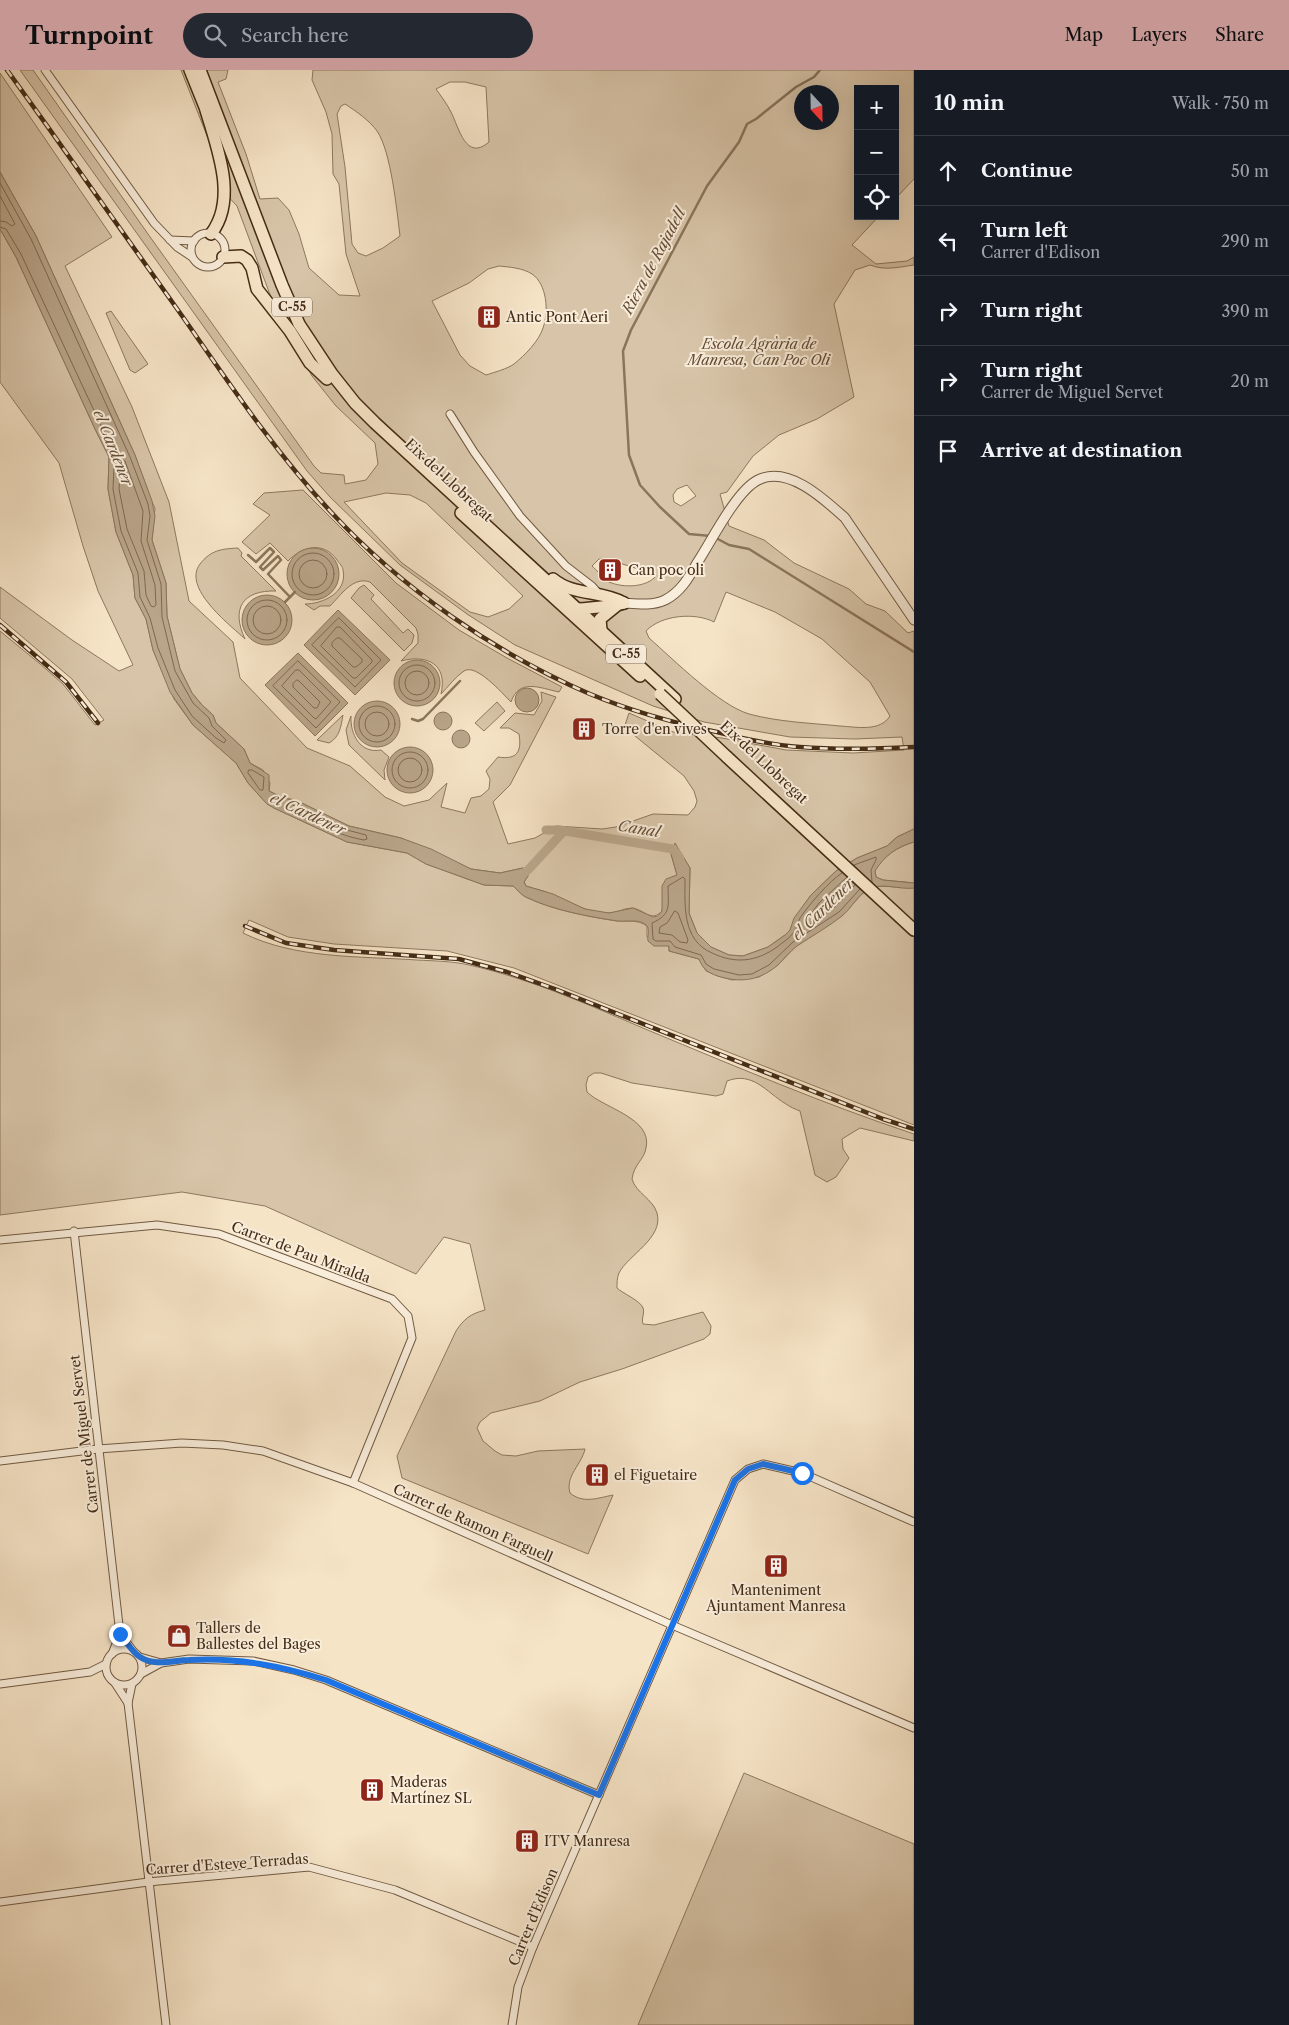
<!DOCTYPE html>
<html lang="en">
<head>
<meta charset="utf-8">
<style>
	:root { --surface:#171b24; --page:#242831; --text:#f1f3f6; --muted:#9ea1a6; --line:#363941; --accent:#c59692 }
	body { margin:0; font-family:"Libre Caslon Text",serif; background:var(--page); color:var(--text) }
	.controls { position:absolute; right:15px; top:15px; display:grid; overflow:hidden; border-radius:0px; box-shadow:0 5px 20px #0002 }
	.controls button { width:45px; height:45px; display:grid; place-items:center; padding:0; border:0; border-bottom:1px solid var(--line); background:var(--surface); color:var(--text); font:25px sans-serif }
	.compass { position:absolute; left:794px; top:15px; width:45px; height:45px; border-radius:50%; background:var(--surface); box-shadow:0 5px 20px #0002; rotate:158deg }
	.stop { position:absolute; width:15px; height:15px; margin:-11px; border:4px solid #1a73e8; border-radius:50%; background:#fff }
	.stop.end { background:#1a73e8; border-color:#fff; box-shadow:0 1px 5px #0008 }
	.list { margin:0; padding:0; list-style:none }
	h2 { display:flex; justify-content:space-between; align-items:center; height:65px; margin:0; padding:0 20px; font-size:21px }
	h2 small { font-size:16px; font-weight:400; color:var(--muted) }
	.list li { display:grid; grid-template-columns:32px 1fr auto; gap:15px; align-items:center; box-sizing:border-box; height:70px; padding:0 20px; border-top:1px solid var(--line) }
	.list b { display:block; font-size:19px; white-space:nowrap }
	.list p { margin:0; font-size:16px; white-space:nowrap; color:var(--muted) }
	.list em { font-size:16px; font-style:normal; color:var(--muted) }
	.icon { flex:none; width:28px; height:28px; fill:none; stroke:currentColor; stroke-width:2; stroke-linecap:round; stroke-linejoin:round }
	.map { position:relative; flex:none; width:914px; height:1955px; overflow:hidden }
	header { display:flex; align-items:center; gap:30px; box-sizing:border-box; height:70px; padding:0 25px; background:var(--accent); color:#111 }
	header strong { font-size:24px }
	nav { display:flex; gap:28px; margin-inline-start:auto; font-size:18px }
	.search { width:350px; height:45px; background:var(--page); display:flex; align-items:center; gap:12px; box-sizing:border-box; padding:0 18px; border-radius:28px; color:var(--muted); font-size:19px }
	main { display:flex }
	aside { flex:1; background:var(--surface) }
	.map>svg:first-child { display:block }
</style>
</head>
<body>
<header>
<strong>Turnpoint</strong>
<div class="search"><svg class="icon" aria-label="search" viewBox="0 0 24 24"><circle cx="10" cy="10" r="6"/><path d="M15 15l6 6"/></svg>Search here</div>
<nav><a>Map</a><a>Layers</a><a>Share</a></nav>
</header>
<main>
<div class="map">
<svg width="914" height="1955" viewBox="0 0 914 1955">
	<rect width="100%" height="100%" fill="#f6e4c7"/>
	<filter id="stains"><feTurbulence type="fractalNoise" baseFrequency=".004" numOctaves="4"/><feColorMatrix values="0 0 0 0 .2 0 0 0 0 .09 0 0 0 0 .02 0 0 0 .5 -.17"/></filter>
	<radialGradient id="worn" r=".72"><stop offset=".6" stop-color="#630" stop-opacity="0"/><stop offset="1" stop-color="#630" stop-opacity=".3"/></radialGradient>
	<g fill="#d8c5a9" stroke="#8e785f" fill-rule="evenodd">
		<path d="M20 0H33L148 164 314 396 321 403 344 405 345 414 366 410 378 394 375 373 336 336 312 306 289 266 269 222 237 136 221 119 215 86 181 0H228L226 9 218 12 246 84 260 129 278 128 289 140 299 164 309 198 339 225 360 226 346 184 339 114 333 104 332 64 326 42 312 10 313 0H914V109L895 129V19H858V146H879L852 175 876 194 907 191 914 187V195C899 197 885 201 870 195L855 200 834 234 854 327 817 349 779 365 753 386 727 422 720 424 729 456 764 470 794 493 849 519 866 534 885 541 908 563 914 561V759L897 767 887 776 857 788 836 801 811 825 795 848 790 860 785 865 768 877 743 886 729 885 711 877 697 863 689 843 690 798 675 774 671 784 677 805C657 813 665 823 662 841 651 853 644 839 632 838 624 838 617 843 609 843 585 843 572 832 551 824 543 820 534 819 526 816L524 812 528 806 526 800 523 798 500 803 471 799 401 768 349 756 295 730 281 727 269 721 270 713 263 700 250 693 244 679 216 653 213 645 202 635 192 623 180 599 167 546 166 513 152 470 155 438 152 432 135 385 36 166 0 102V3L112 167 65 196 132 337 169 432 189 531 233 572 240 608 307 678 350 696 385 727 404 736 429 730 447 713 441 737 465 743 471 728 481 726 489 719 490 709 486 701 498 687C517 690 522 682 519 664L509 658H500L515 643 534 645 542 631 541 622 556 627 510 715 493 732 508 774 535 768 556 756 602 759 616 757 653 744 688 745 695 737 697 731 694 721 684 706 629 661 625 655 629 643 673 662 722 668 786 680 853 683 904 680 902 667 855 669 790 667 704 652 653 636 515 575 467 544 400 495 330 427 307 401ZM450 12H465L486 17 489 72C466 92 459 58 451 42 447 34 441 26 436 19ZM802 22H832V52H802ZM345 34C356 41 370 51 377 61 391 81 397 141 400 166L383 178 366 186 358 183 352 174 345 97 337 44 341 36ZM499 196C509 197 523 198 532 204 547 214 549 242 543 258 539 271 525 285 514 294 507 299 495 302 486 305L470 296 460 285 432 231 469 213 488 199ZM687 415 696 426 681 436 674 432 673 425 677 419ZM386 423 410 425 426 433 523 526 509 539 488 547 470 542 402 493 344 432ZM599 489 613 491 657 505C647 518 623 518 609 512 603 509 597 500 592 496ZM726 522 775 542 822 569 870 612 890 646C880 662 857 657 840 656 810 653 779 652 749 644 719 635 674 590 649 568L646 561C661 545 695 542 714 552Z"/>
		<path d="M0 159 16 187 95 359 109 387 108 419 116 462 133 505 135 528 146 549 153 580 174 629 193 655 236 693 248 713 267 734 274 738 347 772 407 783 426 794 484 815 513 816C518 820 522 826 528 828 553 840 590 847 617 851 628 852 637 849 647 856V867L669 876V881L699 889 706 901 718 906 732 910 759 907 778 895 796 876 842 846 861 825 867 820 880 816 914 818V1055L514 898 447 881 334 874 288 867 249 850 243 863C295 889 359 886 417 890 434 891 452 891 469 895 532 909 591 936 650 961 737 997 824 1034 914 1064V1071L860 1058 842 1069 843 1079 849 1088 836 1107 827 1112 815 1105 800 1041C795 1039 790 1037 786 1034 766 1022 753 1001 727 1011L723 1024 716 1026 632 1013 601 1003H594L588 1007 586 1015 587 1022C603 1038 653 1048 646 1078 644 1090 634 1094 632 1109 636 1123 653 1129 657 1143 664 1168 628 1185 619 1203 617 1207 617 1214 617 1218 622 1223 641 1231 643 1238 645 1243 641 1249 643 1254L654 1255 703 1242 711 1256 710 1264 704 1269 622 1299 580 1312 540 1331 491 1343 480 1352 477 1358 483 1371 495 1381 502 1385 516 1386 538 1381 585 1379C582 1394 565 1406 570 1423 583 1434 598 1428 613 1425L588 1484 402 1408 397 1386 456 1261C464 1249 470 1244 485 1240L470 1174 444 1167 416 1204 265 1136 182 1122 0 1145V561L39 593 63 614 95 655 104 650 72 609 0 548V517L72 570 119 601 133 595 98 521 83 476 59 393 0 312Z"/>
		<polygon points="111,241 148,294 135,303 130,300 106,243"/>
		<path d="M303 420 396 513 459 560 507 588 562 617 559 622C540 618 519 608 511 632 502 623 476 593 464 601 455 607 448 617 441 624 448 594 427 584 401 591L418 573V564L416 558 370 512C353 506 341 525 330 536H320L314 540 305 534C322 534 348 523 343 500 343 497 339 493 337 490 324 471 302 476 288 491L270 473 256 484 242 472 270 445 253 434 264 423Z"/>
		<path d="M238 478 242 483 241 486 276 521C242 520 231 539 245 569 229 554 182 518 200 494 211 480 221 479 238 478Z"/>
		<polygon points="364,515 374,525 371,529 403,563 408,559 414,565 412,573 404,581 351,528 359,518"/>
		<polygon points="497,632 505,641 484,661 475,653"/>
		<path d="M343 645C341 656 340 667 329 673L317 670Z"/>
		<path d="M351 646C350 664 360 684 381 680L389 687 384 700 385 710 349 675 346 660Z"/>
		<path d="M914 772V813L883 810 876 807 875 800C885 785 897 777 914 772Z"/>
		<polygon points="744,1703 914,1774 914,1955 638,1955"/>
	</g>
	<g fill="#b9a58a" stroke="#8a755b">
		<path d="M0 102 36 166 135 385 152 431 155 446 152 470 166 513 167 546 180 599 192 623 202 635 213 645 216 653 244 679 250 693 269 705V721L281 727 302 733 349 756 401 768 431 779 471 799 500 803 523 798 528 802V806L524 812 526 816 553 824 585 839 609 843 633 838 653 847 658 846 662 841V816L666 809 677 805 671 784 675 773 690 798 689 843 697 863 711 877 729 885 743 886 768 877 785 865 790 860 794 848 811 825 836 801 857 788 887 776 897 767 914 759V772C897 777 885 785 875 801L876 807 883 810 914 813V818C899 820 882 812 869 819 857 825 852 838 842 846 828 857 812 866 797 876 790 881 784 889 778 895 760 910 743 913 721 907 710 904 703 900 699 889L669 881V876H654L648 871C647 867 650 860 647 856 641 848 626 852 618 851 590 847 553 840 528 828 522 826 518 820 513 816L484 815 426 794 407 783 347 772 274 738 267 734 248 713 236 693 193 655 170 622 153 580 146 549 135 528 133 505 116 462 108 419 109 387 95 359 16 187 0 159Z"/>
		<circle cx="313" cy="504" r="26"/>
		<circle cx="267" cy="550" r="25"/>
		<polygon points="338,540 390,590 355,625 304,575"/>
		<polygon points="298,583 348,633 315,666 265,615"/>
		<circle cx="417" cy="613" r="23"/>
		<circle cx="527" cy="630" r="12"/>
		<circle cx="377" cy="654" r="23"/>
		<circle cx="443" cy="651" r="9"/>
		<circle cx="461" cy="669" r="9"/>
		<circle cx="410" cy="700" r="23"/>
	</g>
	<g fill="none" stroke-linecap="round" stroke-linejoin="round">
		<g stroke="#7e6850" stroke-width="1">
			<polyline points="0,113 31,169 130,387 148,434 150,446 147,470 161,514 162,547 175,601 193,633 209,648 212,656 226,670 224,673 216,668 192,646 175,620 158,578 150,548 140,527 138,503 121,461 113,419 114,395 111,377 21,184 6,159 0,157"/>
			<polyline points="0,126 15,154 12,156 6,152 0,151"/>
			<polygon points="123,390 125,391 143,441 141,471 155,515 156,535 154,537 151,536 146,525 144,501 127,459 119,419 121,392"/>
			<circle cx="313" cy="504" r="21"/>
			<circle cx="313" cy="504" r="14"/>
			<circle cx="267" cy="550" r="20"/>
			<circle cx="267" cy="550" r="14"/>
			<polygon points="339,548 381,590 355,617 312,575"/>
			<polygon points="337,557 340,557 372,590 372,592 356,608 353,608 321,576"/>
			<polygon points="337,568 340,568 362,589 362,592 356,597 353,597 332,576 332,573"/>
			<polygon points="298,591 340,632 316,658 273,616"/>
			<circle cx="417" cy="613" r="18"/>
			<polygon points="296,600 299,600 331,632 316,649 314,648 282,616"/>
			<circle cx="417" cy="613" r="12"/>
			<polygon points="297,610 299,611 320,632 317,638 314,638 293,617 293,614"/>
			<circle cx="377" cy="654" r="18"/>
			<circle cx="377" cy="654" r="12"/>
			<circle cx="410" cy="700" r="18"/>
			<circle cx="410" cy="700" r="12"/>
			<polygon points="249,700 252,700 264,707 263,720 260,720 248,703"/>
			<polygon points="290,734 313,744 315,748 312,749 289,739 287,736"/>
			<path d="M321 749 347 760 366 765 367 769 364 770C348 767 333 762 319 753L318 750Z"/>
			<polyline points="854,795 876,787 876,790 871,800 872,812"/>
			<path d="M842 803C830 810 808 836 800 848 798 852 797 857 794 862 790 868 783 872 777 877 756 892 735 894 712 883 682 870 685 836 685 809L683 807 668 816C668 836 672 844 652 853L653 869 656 871H670L675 877 701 885 706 894 714 899 739 905 752 904 769 895 793 872 839 842 860 819"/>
			<polyline points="847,807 819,833 805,852 806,855 809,855 835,837 855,815"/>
			<polygon points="675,841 678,843 688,870 687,873 680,872 672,865 659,863 660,857 667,853"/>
		</g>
		<g stroke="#8a755b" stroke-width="2.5">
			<polyline points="711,466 689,464 660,437 640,415 629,385 623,281 631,260 707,116 739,72 747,54 756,49 796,17 814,7 820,0"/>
			<polyline points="716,468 729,475 749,479 914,582"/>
			<polyline points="248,485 256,492 270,478 274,482 260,497 263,500 278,486 281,490 268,504 290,527"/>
			<polyline points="285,532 295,522"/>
			<polyline points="412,649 418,651 423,649 460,611"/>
		</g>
		<g stroke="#b9a58a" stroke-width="9">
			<polyline points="546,760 559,760 673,779 680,788"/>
			<polyline points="519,807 528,800 564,761"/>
		</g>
		<defs>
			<g id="minor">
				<polyline points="45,0 154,153 177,177 192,187"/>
				<circle cx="208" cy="180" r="17"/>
				<polyline points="170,170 194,171"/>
				<polyline points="450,344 474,382 520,446 566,496 592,516 599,524"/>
				<polyline points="74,1161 120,1564 112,1584"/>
				<polyline points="0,1170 157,1155 219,1164 392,1229 408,1246 412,1268 353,1413"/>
				<polyline points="0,1391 98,1379 182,1373 223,1375 263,1381 353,1413 672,1555 914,1658"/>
				<polyline points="120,1564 133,1581"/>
				<circle cx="124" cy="1597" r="18"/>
				<polyline points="140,1587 161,1593"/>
				<polyline points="141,1604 161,1593 189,1589 253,1591 294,1600 326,1610 599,1725"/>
				<polyline points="115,1613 128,1633"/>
				<polyline points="0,1614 90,1602 106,1594"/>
				<polyline points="132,1614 128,1633 166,1955"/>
				<polyline points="0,1832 148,1812 309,1797 395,1820 533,1877"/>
				<polyline points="512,1955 518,1917 533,1877 735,1410 748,1399 763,1394 802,1403 914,1452"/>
			</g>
			<path id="tertiary" d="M624 533C638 534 652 536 665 530 681 522 689 507 697 493 711 472 736 421 758 410 788 395 824 429 845 448L914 550"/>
			<g id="trunk">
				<polyline points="190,0 209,47"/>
				<polyline points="200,0 282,215 299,254 332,304 355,333 375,353 675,629"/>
				<path d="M206 40C217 78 238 129 211 164"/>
				<polyline points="223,187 241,186 247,190 252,198 257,219 290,261 310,293 327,309"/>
				<polyline points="461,443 640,606"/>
				<path d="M553 509C573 526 601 520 624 533"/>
				<path d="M573 539C583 539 615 536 624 533"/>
				<polyline points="601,560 600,549 616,536"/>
				<polyline points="727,687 914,860"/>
			</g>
		</defs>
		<use href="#minor" stroke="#705a42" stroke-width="9"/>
		<use href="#tertiary" stroke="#705a42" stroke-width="11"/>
		<use href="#trunk" stroke="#442c15" stroke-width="14"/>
		<use href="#minor" stroke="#f9eddb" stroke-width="7"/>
		<use href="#tertiary" stroke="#f9eddb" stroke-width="9"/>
		<use href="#trunk" stroke="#f6e4c7" stroke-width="11"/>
		<defs>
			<g id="rail">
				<path d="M7 0C67 83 126 167 185 250 231 316 276 383 331 442 401 518 495 583 590 624 631 641 674 653 717 662 744 669 772 675 800 677 838 680 876 679 914 677"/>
				<polyline points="0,555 66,612 98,653"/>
				<polyline points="245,856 286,873 334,880 459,889 507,902 555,919 883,1049 914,1059"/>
			</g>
		</defs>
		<use href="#rail" stroke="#442c15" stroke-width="4.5"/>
		<use href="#rail" stroke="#f9eddb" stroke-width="2.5" stroke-dasharray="8" stroke-linecap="butt"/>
		<defs>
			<polyline id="trunk-bridge" points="660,624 727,687"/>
		</defs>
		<use href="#trunk-bridge" stroke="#442c15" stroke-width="14" stroke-linecap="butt"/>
		<use href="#trunk-bridge" stroke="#f6e4c7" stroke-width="11"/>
	</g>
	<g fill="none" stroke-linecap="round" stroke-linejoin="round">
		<path stroke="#1a73e8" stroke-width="6" d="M120 1564C126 1571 132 1582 140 1587 156 1597 173 1590 189 1590 237 1587 281 1596 326 1610L599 1725 735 1410 748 1399 763 1394 802 1403"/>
	</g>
	<defs>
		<symbol id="building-square" viewBox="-11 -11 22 22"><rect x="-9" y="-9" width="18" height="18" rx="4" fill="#8f2418" stroke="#f9eddb"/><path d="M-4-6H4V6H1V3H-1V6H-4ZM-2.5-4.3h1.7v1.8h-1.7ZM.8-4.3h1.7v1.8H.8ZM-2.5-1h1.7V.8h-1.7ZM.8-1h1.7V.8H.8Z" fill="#fff"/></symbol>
		<symbol id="shop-square" viewBox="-11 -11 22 22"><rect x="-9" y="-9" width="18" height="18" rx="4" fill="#8f2418" stroke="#f9eddb"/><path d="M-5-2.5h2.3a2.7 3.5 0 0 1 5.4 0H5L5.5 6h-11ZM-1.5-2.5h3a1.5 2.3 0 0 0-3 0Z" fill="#fff"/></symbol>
	</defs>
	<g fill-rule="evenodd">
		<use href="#building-square" x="475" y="233" width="28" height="28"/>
		<use href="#building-square" x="596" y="486" width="28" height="28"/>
		<use href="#building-square" x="570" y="645" width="28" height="28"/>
		<use href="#building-square" x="583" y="1391" width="28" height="28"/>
		<use href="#building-square" x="762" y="1482" width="28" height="28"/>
		<use href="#shop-square" x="165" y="1552" width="28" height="28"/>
		<use href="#building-square" x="358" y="1706" width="28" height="28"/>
		<use href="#building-square" x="513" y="1757" width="28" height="28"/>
	</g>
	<g text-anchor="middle" stroke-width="4" stroke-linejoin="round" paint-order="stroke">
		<g fill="#f9eddb" stroke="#7a6650" stroke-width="1">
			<rect x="272" y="227.5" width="40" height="19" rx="4"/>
			<rect x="606" y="574.5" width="40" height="19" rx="4"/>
		</g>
		<g font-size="12" font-weight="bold" fill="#442c15">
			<text x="292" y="241">C-55</text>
			<text x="626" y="588">C-55</text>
		</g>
		<g font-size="14" fill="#442c15" stroke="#f9eddb" text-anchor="start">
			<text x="506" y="252">Antic Pont Aeri</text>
			<text x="628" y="505">Can poc oli</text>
			<text x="602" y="664">Torre d'en vives</text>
			<text x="614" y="1410">el Figuetaire</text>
			<text x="776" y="1525" text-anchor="middle">Manteniment<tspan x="776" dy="16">Ajuntament Manresa</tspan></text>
			<text x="196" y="1563">Tallers de<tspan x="196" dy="16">Ballestes del Bages</tspan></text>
			<text x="390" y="1717">Maderas<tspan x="390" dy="16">Martínez SL</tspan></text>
			<text x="544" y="1776">ITV Manresa</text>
		</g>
		<g font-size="14" font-style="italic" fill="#624b33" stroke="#f9eddb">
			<text x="759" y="279">Escola Agrària de<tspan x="759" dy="16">Manresa, Can Poc Oli</tspan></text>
		</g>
		<g font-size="14" fill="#442c15" stroke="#f9eddb">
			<text transform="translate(449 410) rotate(43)" y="5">Eix del Llobregat</text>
			<text transform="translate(764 692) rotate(43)" y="5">Eix del Llobregat</text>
			<text transform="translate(301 1182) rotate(21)" y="5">Carrer de Pau Miralda</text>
			<text transform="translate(84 1364) rotate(-97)" y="5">Carrer de Miguel Servet</text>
			<text transform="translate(473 1453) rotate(24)" y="5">Carrer de Ramon Farguell</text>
			<text transform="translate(227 1794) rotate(-4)" y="5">Carrer d'Esteve Terradas</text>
			<text transform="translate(533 1847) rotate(-67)" y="5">Carrer d'Edison</text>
		</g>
		<g font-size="15" font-style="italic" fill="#675038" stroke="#f9eddb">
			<text transform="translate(654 191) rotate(-62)" y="5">Riera de Rajadell</text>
			<text transform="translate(113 378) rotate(68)" y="5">el Cardener</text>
			<text transform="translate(308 744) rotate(25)" y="5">el Cardener</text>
			<text transform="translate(639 759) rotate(9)" y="5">Canal</text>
			<text transform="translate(823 839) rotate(-45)" y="5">el Cardener</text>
		</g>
	</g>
	<rect width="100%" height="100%" filter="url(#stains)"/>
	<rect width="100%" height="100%" fill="url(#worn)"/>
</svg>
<div class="controls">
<button>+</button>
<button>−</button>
<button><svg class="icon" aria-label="locate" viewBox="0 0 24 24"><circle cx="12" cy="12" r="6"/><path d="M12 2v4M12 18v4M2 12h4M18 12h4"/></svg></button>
</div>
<svg class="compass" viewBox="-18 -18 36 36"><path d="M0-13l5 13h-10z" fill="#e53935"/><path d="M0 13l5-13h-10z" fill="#9ea1a6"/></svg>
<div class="stop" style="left:802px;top:1403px"></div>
<div class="stop end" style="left:120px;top:1564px"></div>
</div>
<aside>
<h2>10 min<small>Walk · 750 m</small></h2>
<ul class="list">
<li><svg class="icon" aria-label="ahead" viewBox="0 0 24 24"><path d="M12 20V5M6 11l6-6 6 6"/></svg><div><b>Continue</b></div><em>50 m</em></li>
<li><svg class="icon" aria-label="left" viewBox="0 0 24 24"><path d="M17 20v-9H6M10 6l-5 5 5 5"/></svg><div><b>Turn left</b><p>Carrer d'Edison</p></div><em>290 m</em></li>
<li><svg class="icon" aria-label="right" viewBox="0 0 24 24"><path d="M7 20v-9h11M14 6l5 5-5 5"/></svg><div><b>Turn right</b></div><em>390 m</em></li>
<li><svg class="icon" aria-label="right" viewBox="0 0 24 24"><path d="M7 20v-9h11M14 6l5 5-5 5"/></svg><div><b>Turn right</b><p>Carrer de Miguel Servet</p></div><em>20 m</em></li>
<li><svg class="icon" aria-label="arrive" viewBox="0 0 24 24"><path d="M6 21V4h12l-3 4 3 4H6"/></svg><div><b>Arrive at destination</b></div></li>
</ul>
</aside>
</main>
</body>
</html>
